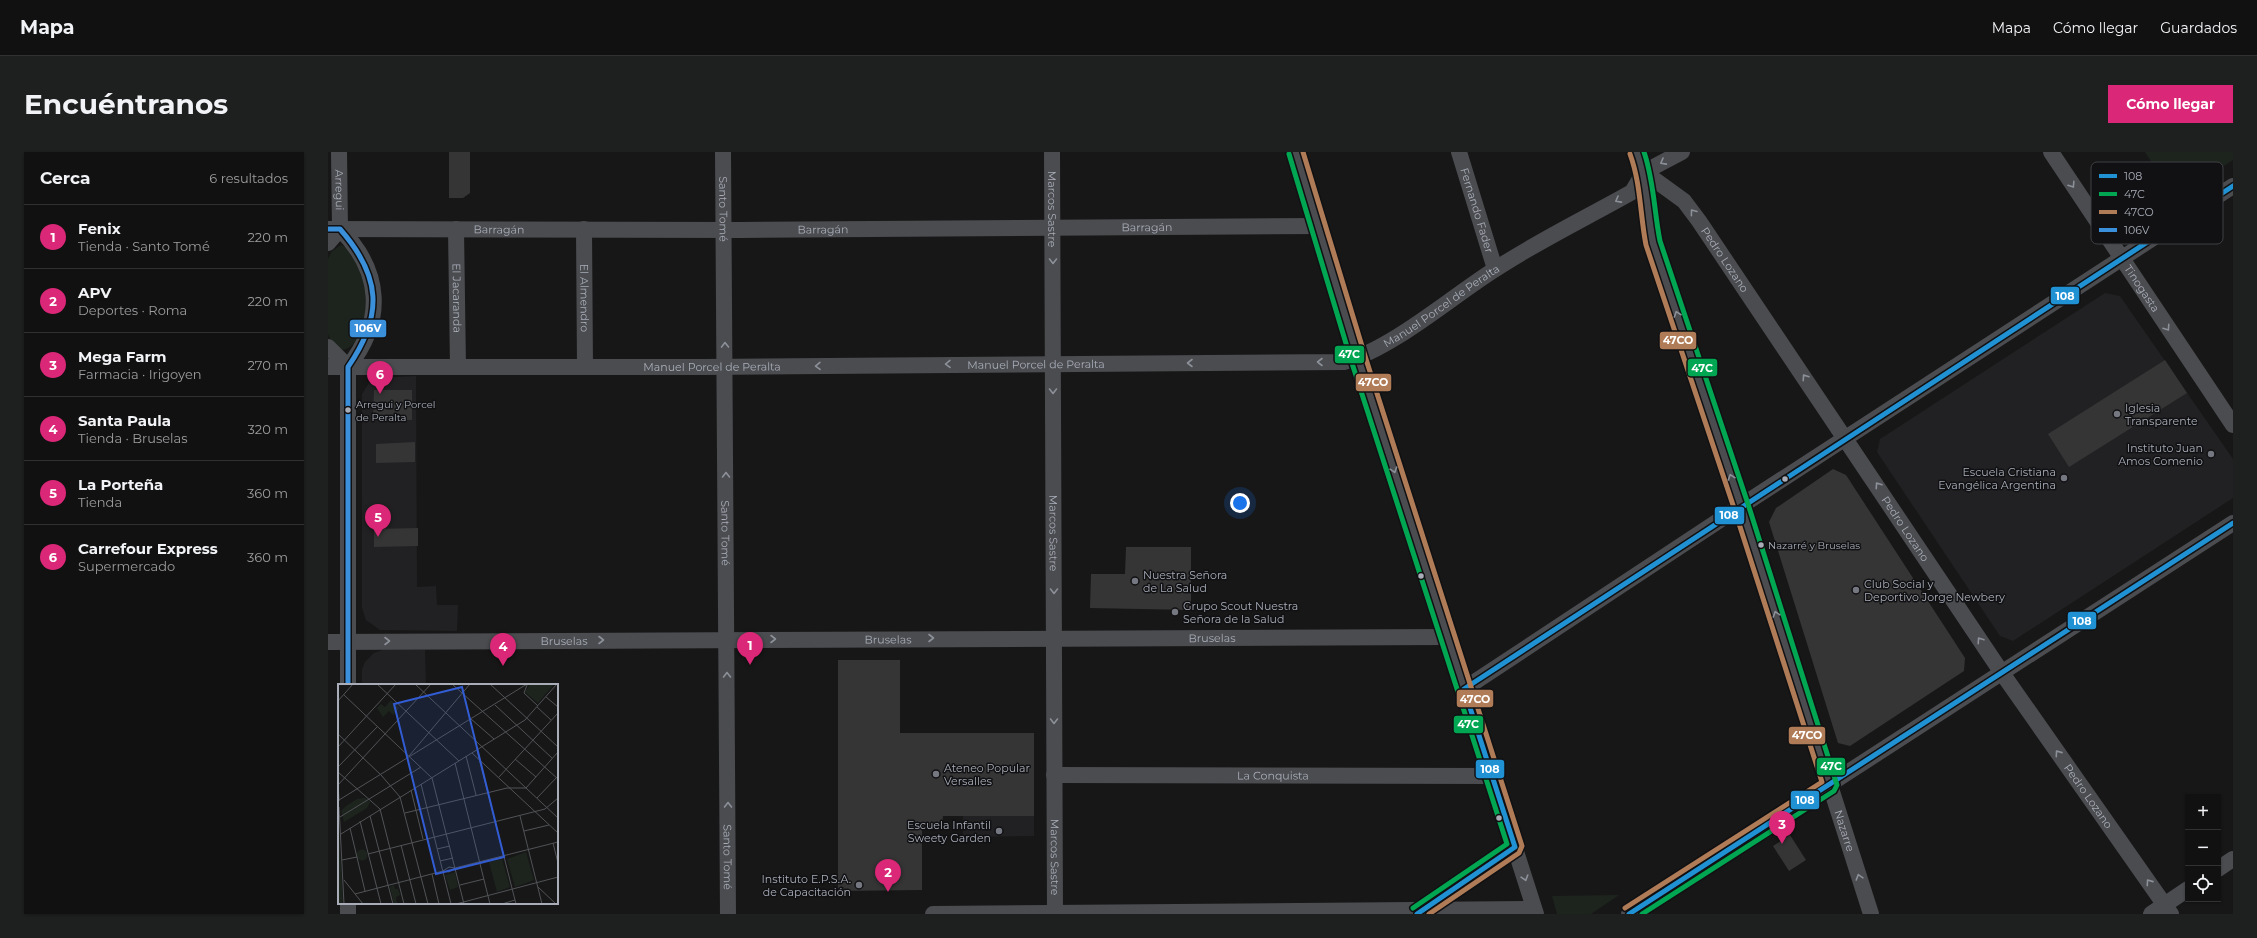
<!DOCTYPE html>
<html lang="es">
<head>
<meta charset="utf-8">
<style>
	:root { --surface:#111; --page:#1e1f1f; --text:#f1f3f6; --muted:#9c9d9f; --line:#303131; --accent:#db2777 }
	body { margin:0; font-family:Montserrat,sans-serif; background:var(--page); color:var(--text) }
	.controls { position:absolute; right:12px; bottom:12px; display:grid; overflow:hidden; border-radius:0px; box-shadow:0 1px 3px #0004 }
	.controls button { width:36px; height:36px; display:grid; place-items:center; padding:0; border:0; border-bottom:1px solid var(--line); background:var(--surface); color:var(--text); font:20px sans-serif }
	.you { position:absolute; left:912px; top:351px; width:14px; height:14px; margin:-10px; border:3px solid #fff; border-radius:50%; background:#1a73e8; box-shadow:0 0 0 6px #1a73e833 }
	.badge { display:grid; place-items:center; width:26px; height:26px; border-radius:50%; background:var(--accent); color:#fff; font-size:13px; font-weight:700 }
	.pin { position:absolute; translate:-50% -33px; filter:drop-shadow(0 1px 2px #0008) }
	.pin::after { content:''; position:absolute; top:21px; width:14px; height:12px; background:inherit; clip-path:polygon(0 0,100% 0,50% 100%) }
	.list { margin:0; padding:0; list-style:none }
	h2 { display:flex; justify-content:space-between; align-items:center; height:52px; margin:0; padding:0 16px; font-size:17px }
	h2 small { font-size:13px; font-weight:400; color:var(--muted) }
	.list li { display:grid; grid-template-columns:26px 1fr auto; gap:12px; align-items:center; box-sizing:border-box; height:64px; padding:0 16px; border-top:1px solid var(--line) }
	.list b { display:block; font-size:15px; white-space:nowrap }
	.list p { margin:0; font-size:13px; white-space:nowrap; color:var(--muted) }
	.list em { font-size:13px; font-style:normal; color:var(--muted) }
	.icon { flex:none; width:22px; height:22px; fill:none; stroke:currentColor; stroke-width:2; stroke-linecap:round; stroke-linejoin:round }
	.map { position:relative; flex:none; width:1905px; height:762px; overflow:hidden; border-radius:0px }
	header { display:flex; align-items:center; gap:24px; box-sizing:border-box; height:56px; padding:0 20px; background:var(--surface); border-bottom:1px solid var(--line) }
	header strong { font-size:19px }
	nav { display:flex; gap:22px; margin-inline-start:auto; font-size:14px }
	.intro { display:flex; align-items:center; justify-content:space-between; box-sizing:border-box; height:96px; padding:0 24px }
	h1 { margin:0; font-size:28px }
	.button { padding:10px 18px; border-radius:0px; background:var(--accent); color:#fff; font-size:14px; font-weight:700 }
	main { display:flex; gap:24px; padding:0 24px }
	aside { flex:1; background:var(--surface); border-radius:0px; box-shadow:0 1px 3px #0004 }
	.map>svg:first-child { display:block }
</style>
</head>
<body>
<header>
<strong>Mapa</strong>
<nav><a>Mapa</a><a>Cómo llegar</a><a>Guardados</a></nav>
</header>
<div class="intro"><h1>Encuéntranos</h1><a class="button">Cómo llegar</a></div>
<main>
<aside>
<h2>Cerca<small>6 resultados</small></h2>
<ul class="list">
<li><span class="badge">1</span><div><b>Fenix</b><p>Tienda · Santo Tomé</p></div><em>220 m</em></li>
<li><span class="badge">2</span><div><b>APV</b><p>Deportes · Roma</p></div><em>220 m</em></li>
<li><span class="badge">3</span><div><b>Mega Farm</b><p>Farmacia · Irigoyen</p></div><em>270 m</em></li>
<li><span class="badge">4</span><div><b>Santa Paula</b><p>Tienda · Bruselas</p></div><em>320 m</em></li>
<li><span class="badge">5</span><div><b>La Porteña</b><p>Tienda</p></div><em>360 m</em></li>
<li><span class="badge">6</span><div><b>Carrefour Express</b><p>Supermercado</p></div><em>360 m</em></li>
</ul>
</aside>
<div class="map">
<svg width="1905" height="762" viewBox="0 0 1905 762">
	<rect width="100%" height="100%" fill="#171717"/>
	<g fill="#212123">
		<polygon points="1777,141 1792,144 1905,307 1905,346 1685,489 1672,484 1549,300 1552,287"/>
		<polygon points="88,224 89,435 108,434 109,453 130,453 129,479 52,478 38,468 34,456 34,242 41,231 50,226"/>
		<polygon points="57,497 97,498 98,533 34,533 34,517 37,510 46,501"/>
		<polygon points="635,664 706,664 706,684 635,685"/>
	</g>
	<g fill="#1d241e">
		<polygon points="1817,0 1905,0 1905,8 1847,46"/>
		<path d="M13 93 20 95C25 104 38 124 38 134 39 145 39 161 36 171 30 192 12 213 0 182V107L4 99Z"/>
		<polygon points="1291,743 1263,762 1229,762 1224,744"/>
	</g>
	<g fill="#353536">
		<polygon points="121,0 142,0 142,41 135,46 121,46"/>
		<polygon points="1837,208 1859,241 1741,315 1720,282"/>
		<polygon points="46,238 84,238 84,268 45,267"/>
		<polygon points="87,290 87,310 48,311 48,292"/>
		<polygon points="1505,317 1518,323 1637,506 1636,519 1522,594 1510,591 1441,370 1448,356"/>
		<polygon points="90,376 90,394 46,395 46,377"/>
		<polygon points="798,395 863,395 863,458 762,456 763,422 797,422"/>
		<polygon points="510,508 572,508 572,581 706,581 706,664 615,664 614,675 594,675 594,738 510,739"/>
		<polygon points="1462,683 1478,708 1461,719 1445,694"/>
	</g>
	<g fill="none" stroke-linecap="round" stroke-linejoin="round">
		<g stroke="#4b4c50" stroke-width="16">
			<path id="s1" d="M11 0 12 77"/>
			<path id="s2" d="M395 0 400 762"/>
			<path id="s3" d="M724 0 727 762"/>
			<polyline points="968,0 1030,206 1208,762"/>
			<path id="s4" d="M1131 0 1167 117"/>
			<path id="s5" d="M1309 0 1316 20 1320 67 1325 91 1413 354 1543 762"/>
			<path id="s6" d="M1723 0 1905 273"/>
			<path id="s7" d="M1316 20 1356 49 1371 69 1674 521 1843 762"/>
			<path id="s8" d="M0 77 413 78 991 74"/>
			<path d="M12 77C54 119 57 169 20 215V533"/>
			<path id="s9" d="M128 77 130 215"/>
			<path id="s10" d="M256 77 257 215"/>
			<polyline points="0,91 12,77"/>
			<polyline points="0,195 20,215"/>
			<path id="s11" d="M0 215H375L1016 210C1065 196 1122 146 1166 118 1210 89 1258 66 1304 40L1316 20 1354 0"/>
			<path id="s12" d="M0 490 1119 485"/>
			<polyline points="1136,537 1413,354 1905,34"/>
			<path id="s13" d="M726 623 1164 624"/>
			<polyline points="1890,717 1905,707"/>
			<polyline points="20,751 20,762"/>
			<polyline points="1094,759 1187,695"/>
			<polyline points="605,762 1206,757"/>
			<polyline points="1301,762 1905,371"/>
			<polyline points="1823,762 1860,737"/>
		</g>
		<defs>
			<g id="bus-1">
				<polyline points="1089,762 1187,695 1136,537 1905,34"/>
				<polyline points="1301,762 1905,371"/>
			</g>
			<g id="bus-2">
				<polyline points="961,2 1023,208 1179,692 1085,756"/>
				<path d="M1314 762 1506 639 1509 633 1420 352 1332 89C1326 59 1326 29 1316 0"/>
			</g>
			<g id="bus-3">
				<polyline points="975,0 1037,204 1194,694 1191,701 1101,762"/>
				<path d="M1297 756 1494 630 1406 356 1318 93C1312 63 1313 32 1302 2"/>
			</g>
			<path id="bus-4" d="M0 77H12C53 124 56 163 20 215V533"/>
		</defs>
		<use href="#bus-1" stroke="#111113" stroke-width="8"/>
		<use href="#bus-2" stroke="#111113" stroke-width="8"/>
		<use href="#bus-3" stroke="#111113" stroke-width="8"/>
		<use href="#bus-4" stroke="#111113" stroke-width="8"/>
		<use href="#bus-1" stroke="#2092d4" stroke-width="5"/>
		<use href="#bus-2" stroke="#00a651" stroke-width="5"/>
		<use href="#bus-3" stroke="#b07c57" stroke-width="5"/>
		<use href="#bus-4" stroke="#3a90db" stroke-width="5"/>
	</g>
	<defs><path id="oneway-chevron" d="M-2-3.5L2.5 0L-2 3.5" fill="none" stroke-width="1.6" stroke-linecap="round" stroke-linejoin="round"/></defs>
	<g stroke="#8c9099">
		<use href="#oneway-chevron" transform="translate(1335 10) rotate(151)"/>
		<use href="#oneway-chevron" transform="translate(1744 33) rotate(57)"/>
		<use href="#oneway-chevron" transform="translate(1290 48) rotate(151)"/>
		<use href="#oneway-chevron" transform="translate(1365 60) rotate(-127)"/>
		<use href="#oneway-chevron" transform="translate(725 109) rotate(90)"/>
		<use href="#oneway-chevron" transform="translate(1349 162) rotate(-109)"/>
		<use href="#oneway-chevron" transform="translate(1839 176) rotate(56)"/>
		<use href="#oneway-chevron" transform="translate(397 193) rotate(-91)"/>
		<use href="#oneway-chevron" transform="translate(992 210) rotate(180)"/>
		<use href="#oneway-chevron" transform="translate(862 211) rotate(180)"/>
		<use href="#oneway-chevron" transform="translate(620 212) rotate(179)"/>
		<use href="#oneway-chevron" transform="translate(490 214) rotate(179)"/>
		<use href="#oneway-chevron" transform="translate(1477 225) rotate(-124)"/>
		<use href="#oneway-chevron" transform="translate(725 239) rotate(90)"/>
		<use href="#oneway-chevron" transform="translate(1066 318) rotate(72)"/>
		<use href="#oneway-chevron" transform="translate(398 323) rotate(-90)"/>
		<use href="#oneway-chevron" transform="translate(1403 325) rotate(-109)"/>
		<use href="#oneway-chevron" transform="translate(1550 333) rotate(-124)"/>
		<use href="#oneway-chevron" transform="translate(726 439) rotate(90)"/>
		<use href="#oneway-chevron" transform="translate(1448 462) rotate(-108)"/>
		<use href="#oneway-chevron" transform="translate(603 486)"/>
		<use href="#oneway-chevron" transform="translate(445 487)"/>
		<use href="#oneway-chevron" transform="translate(273 488)"/>
		<use href="#oneway-chevron" transform="translate(1652 488) rotate(-124)"/>
		<use href="#oneway-chevron" transform="translate(59 489)"/>
		<use href="#oneway-chevron" transform="translate(399 523) rotate(-90)"/>
		<use href="#oneway-chevron" transform="translate(726 569) rotate(90)"/>
		<use href="#oneway-chevron" transform="translate(1730 601) rotate(-125)"/>
		<use href="#oneway-chevron" transform="translate(400 653) rotate(-90)"/>
		<use href="#oneway-chevron" transform="translate(1531 725) rotate(-107)"/>
		<use href="#oneway-chevron" transform="translate(1197 726) rotate(73)"/>
		<use href="#oneway-chevron" transform="translate(1821 730) rotate(-125)"/>
	</g>
	<g fill="#a8adb8" stroke="#111113" stroke-width="1.5">
		<circle cx="20" cy="258" r="3.5"/>
		<circle cx="1457" cy="327" r="3.5"/>
		<circle cx="1433" cy="393" r="3.5"/>
		<circle cx="1093" cy="424" r="3.5"/>
		<circle cx="1171" cy="666" r="3.5"/>
	</g>
	<g fill="#757880" stroke="#111113" stroke-width="1.5">
		<circle cx="1789" cy="262" r="4"/>
		<circle cx="1883" cy="302" r="4"/>
		<circle cx="1736" cy="326" r="4"/>
		<circle cx="807" cy="429" r="4"/>
		<circle cx="1528" cy="438" r="4"/>
		<circle cx="847" cy="460" r="4"/>
		<circle cx="608" cy="622" r="4"/>
		<circle cx="671" cy="679" r="4"/>
		<circle cx="531" cy="733" r="4"/>
	</g>
	<g text-anchor="middle" stroke-width="3" stroke-linejoin="round" paint-order="stroke">
		<g font-size="10" fill="#a8adb8" stroke="#111113" text-anchor="start">
			<text x="28" y="256">Arregui y Porcel<tspan x="28" dy="13">de Peralta</tspan></text>
			<text x="1440" y="397">Nazarré y Bruselas</text>
		</g>
		<g font-size="11" fill="#a8adb8" stroke="#111113">
			<text dy="4" stroke="none"><textPath href="#s1" startOffset="38">Arregui</textPath></text>
			<text dy="4" stroke="none"><textPath href="#s2" startOffset="57">Santo Tomé</textPath></text>
			<text dy="4" stroke="none"><textPath href="#s3" startOffset="57">Marcos Sastre</textPath></text>
			<text dy="4" stroke="none"><textPath href="#s4" startOffset="61">Fernando Fader</textPath></text>
			<text dy="4" stroke="none"><textPath href="#s8" startOffset="819">Barragán</textPath></text>
			<text dy="4" stroke="none"><textPath href="#s8" startOffset="171">Barragán</textPath></text>
			<text dy="4" stroke="none"><textPath href="#s8" startOffset="495">Barragán</textPath></text>
			<text dy="4" stroke="none"><textPath href="#s7" startOffset="121">Pedro Lozano</textPath></text>
			<text dy="4" stroke="none"><textPath href="#s6" startOffset="164">Tinogasta</textPath></text>
			<text dy="4" stroke="none"><textPath href="#s9" startOffset="69">El Jacaranda</textPath></text>
			<text dy="4" stroke="none"><textPath href="#s10" startOffset="69">El Almendro</textPath></text>
			<text dy="4" stroke="none"><textPath href="#s11" startOffset="1129">Manuel Porcel de Peralta</textPath></text>
			<text dy="4" stroke="none"><textPath href="#s11" startOffset="708">Manuel Porcel de Peralta</textPath></text>
			<text dy="4" stroke="none"><textPath href="#s11" startOffset="384">Manuel Porcel de Peralta</textPath></text>
			<text dy="4" stroke="none"><textPath href="#s7" startOffset="445">Pedro Lozano</textPath></text>
			<text dy="4" stroke="none"><textPath href="#s2" startOffset="381">Santo Tomé</textPath></text>
			<text dy="4" stroke="none"><textPath href="#s3" startOffset="381">Marcos Sastre</textPath></text>
			<text dy="4" stroke="none"><textPath href="#s12" startOffset="884">Bruselas</textPath></text>
			<text dy="4" stroke="none"><textPath href="#s12" startOffset="560">Bruselas</textPath></text>
			<text dy="4" stroke="none"><textPath href="#s12" startOffset="236">Bruselas</textPath></text>
			<text dy="4" stroke="none"><textPath href="#s13" startOffset="219">La Conquista</textPath></text>
			<text dy="4" stroke="none"><textPath href="#s7" startOffset="769">Pedro Lozano</textPath></text>
			<text dy="4" stroke="none"><textPath href="#s5" startOffset="711">Nazarre</textPath></text>
			<text dy="4" stroke="none"><textPath href="#s2" startOffset="705">Santo Tomé</textPath></text>
			<text dy="4" stroke="none"><textPath href="#s3" startOffset="705">Marcos Sastre</textPath></text>
		</g>
		<g font-size="11" fill="#a8adb8" stroke="#111113" text-anchor="start">
			<text x="1797" y="260">Iglesia<tspan x="1797" dy="13">Transparente</tspan></text>
			<text x="1875" y="300" text-anchor="end">Instituto Juan<tspan x="1875" dy="13">Amos Comenio</tspan></text>
			<text x="1728" y="324" text-anchor="end">Escuela Cristiana<tspan x="1728" dy="13">Evangélica Argentina</tspan></text>
			<text x="815" y="427">Nuestra Señora<tspan x="815" dy="13">de La Salud</tspan></text>
			<text x="1536" y="436">Club Social y<tspan x="1536" dy="13">Deportivo Jorge Newbery</tspan></text>
			<text x="855" y="458">Grupo Scout Nuestra<tspan x="855" dy="13">Señora de la Salud</tspan></text>
			<text x="616" y="620">Ateneo Popular<tspan x="616" dy="13">Versalles</tspan></text>
			<text x="663" y="677" text-anchor="end">Escuela Infantil<tspan x="663" dy="13">Sweety Garden</tspan></text>
			<text x="523" y="731" text-anchor="end">Instituto E.P.S.A.<tspan x="523" dy="13">de Capacitación</tspan></text>
		</g>
	</g>
	<g transform="translate(10 532)">
		<rect width="220" height="220" fill="#171717"/>
		<path d="M192 0H216L200 19 187 8ZM53 16 61 24 55 31 51 27 45 33 39 24 43 20 47 23ZM27 114 32 118 29 124 6 138 3 127 8 122 19 115ZM0 127 5 220H1ZM18.5 171a5.5 5.5 0 1 1 11 0a5.5 5.5 0 1 1-11 0ZM188 168 196 196 177 203 169 175ZM164 175 172 203 159 208 151 178ZM117 188 120 203 112 206 107 191ZM56 201 57 205H60L62 211 58 213 59 220H56L52 203Z" fill="#1d241e"/>
		<path fill="none" stroke="#515357" stroke-width="1" d="M39 0 121 77M77 0 220 134M114 0 220 95M152 0 220 63M189 1 186 9 200 22M6 11 94 94 126 220M208 13 220 23M0 17 15 0M157 21 214 74M199 23 213 36M133 35 156 55M0 50 43 91 62 113 90 220M0 63 58 0M139 66 178 220M134 69 220 149M71 72 132 0M128 72 138 111M177 75 198 93M117 79 152 220M0 83 39 43M0 88 42 125 66 220M161 93 220 29M0 96 1 117M83 100 113 220M0 101 93 0M73 106 85 155M199 114 220 92M1 116 189 0M1 123 6 220M67 129 169 104H188L220 68M32 132 55 220M182 132 204 220M2 133 83 83M22 137 43 220M12 144 27 207M186 147 211 141M3 150 187 36 219 0M215 159 220 179M63 161 78 220M99 165 112 162M30 170 207 125 220 114M4 176 19 173M102 177 115 174M105 187 111 183 117 184 220 158M94 190 101 220M6 196 25 220M122 201 146 195M200 203 218 220M17 210 105 187 111 188 117 184M118 220 220 193M164 220 177 216"/>
		<path fill="#325cd3" fill-opacity="0.15" stroke="#325cd3" stroke-width="2" d="M124 3 166 173 98 190 56 20Z"/>
		<rect width="220" height="220" fill="none" stroke="#a8adb8" stroke-width="2"/>
	</g>
	<rect x="1763" y="10" width="132" height="82" rx="6" fill="#111113" stroke="#3e4045" stroke-width="1"/>
	<rect x="1771" y="22" width="18" height="4" fill="#2092d4"/>
	<rect x="1771" y="40" width="18" height="4" fill="#00a651"/>
	<rect x="1771" y="58" width="18" height="4" fill="#b07c57"/>
	<rect x="1771" y="76" width="18" height="4" fill="#3a90db"/>
	<g font-size="11" fill="#a8adb8">
		<text x="1796" y="28">108</text>
		<text x="1796" y="46">47C</text>
		<text x="1796" y="64">47CO</text>
		<text x="1796" y="82">106V</text>
	</g>
	<g stroke="#111113" stroke-width="1.5">
		<rect x="1722" y="134" width="30" height="19" rx="4" fill="#2092d4"/>
		<rect x="21" y="167" width="38" height="19" rx="4" fill="#3a90db"/>
		<rect x="1331" y="179" width="38" height="19" rx="4" fill="#b07c57"/>
		<rect x="1006" y="193" width="31" height="19" rx="4" fill="#00a651"/>
		<rect x="1359" y="206" width="31" height="19" rx="4" fill="#00a651"/>
		<rect x="1027" y="221" width="37" height="19" rx="4" fill="#b07c57"/>
		<rect x="1386" y="354" width="31" height="19" rx="4" fill="#2092d4"/>
		<rect x="1739" y="459" width="30" height="19" rx="4" fill="#2092d4"/>
		<rect x="1128" y="537" width="38" height="19" rx="4" fill="#b07c57"/>
		<rect x="1125" y="563" width="31" height="19" rx="4" fill="#00a651"/>
		<rect x="1460" y="574" width="38" height="19" rx="4" fill="#b07c57"/>
		<rect x="1488" y="605" width="30" height="19" rx="4" fill="#00a651"/>
		<rect x="1147" y="607" width="30" height="20" rx="4" fill="#2092d4"/>
		<rect x="1462" y="638" width="30" height="20" rx="4" fill="#2092d4"/>
	</g>
	<g font-size="11" text-anchor="middle" font-weight="bold" fill="#fff">
		<text x="1737" y="148">108</text>
		<text x="40" y="180">106V</text>
		<text x="1350" y="192">47CO</text>
		<text x="1021" y="206">47C</text>
		<text x="1374" y="220">47C</text>
		<text x="1045" y="234">47CO</text>
		<text x="1401" y="367">108</text>
		<text x="1754" y="473">108</text>
		<text x="1147" y="551">47CO</text>
		<text x="1140" y="576">47C</text>
		<text x="1479" y="587">47CO</text>
		<text x="1503" y="618">47C</text>
		<text x="1162" y="621">108</text>
		<text x="1477" y="652">108</text>
	</g>
</svg>
<div class="controls">
<button>+</button>
<button>−</button>
<button><svg class="icon" aria-label="locate" viewBox="0 0 24 24"><circle cx="12" cy="12" r="6"/><path d="M12 2v4M12 18v4M2 12h4M18 12h4"/></svg></button>
</div>
<div class="you"></div>
<div class="pin badge" style="left:422px;top:513px">1</div>
<div class="pin badge" style="left:560px;top:740px">2</div>
<div class="pin badge" style="left:1454px;top:692px">3</div>
<div class="pin badge" style="left:175px;top:514px">4</div>
<div class="pin badge" style="left:50px;top:385px">5</div>
<div class="pin badge" style="left:52px;top:242px">6</div>
</div>
</main>
</body>
</html>
